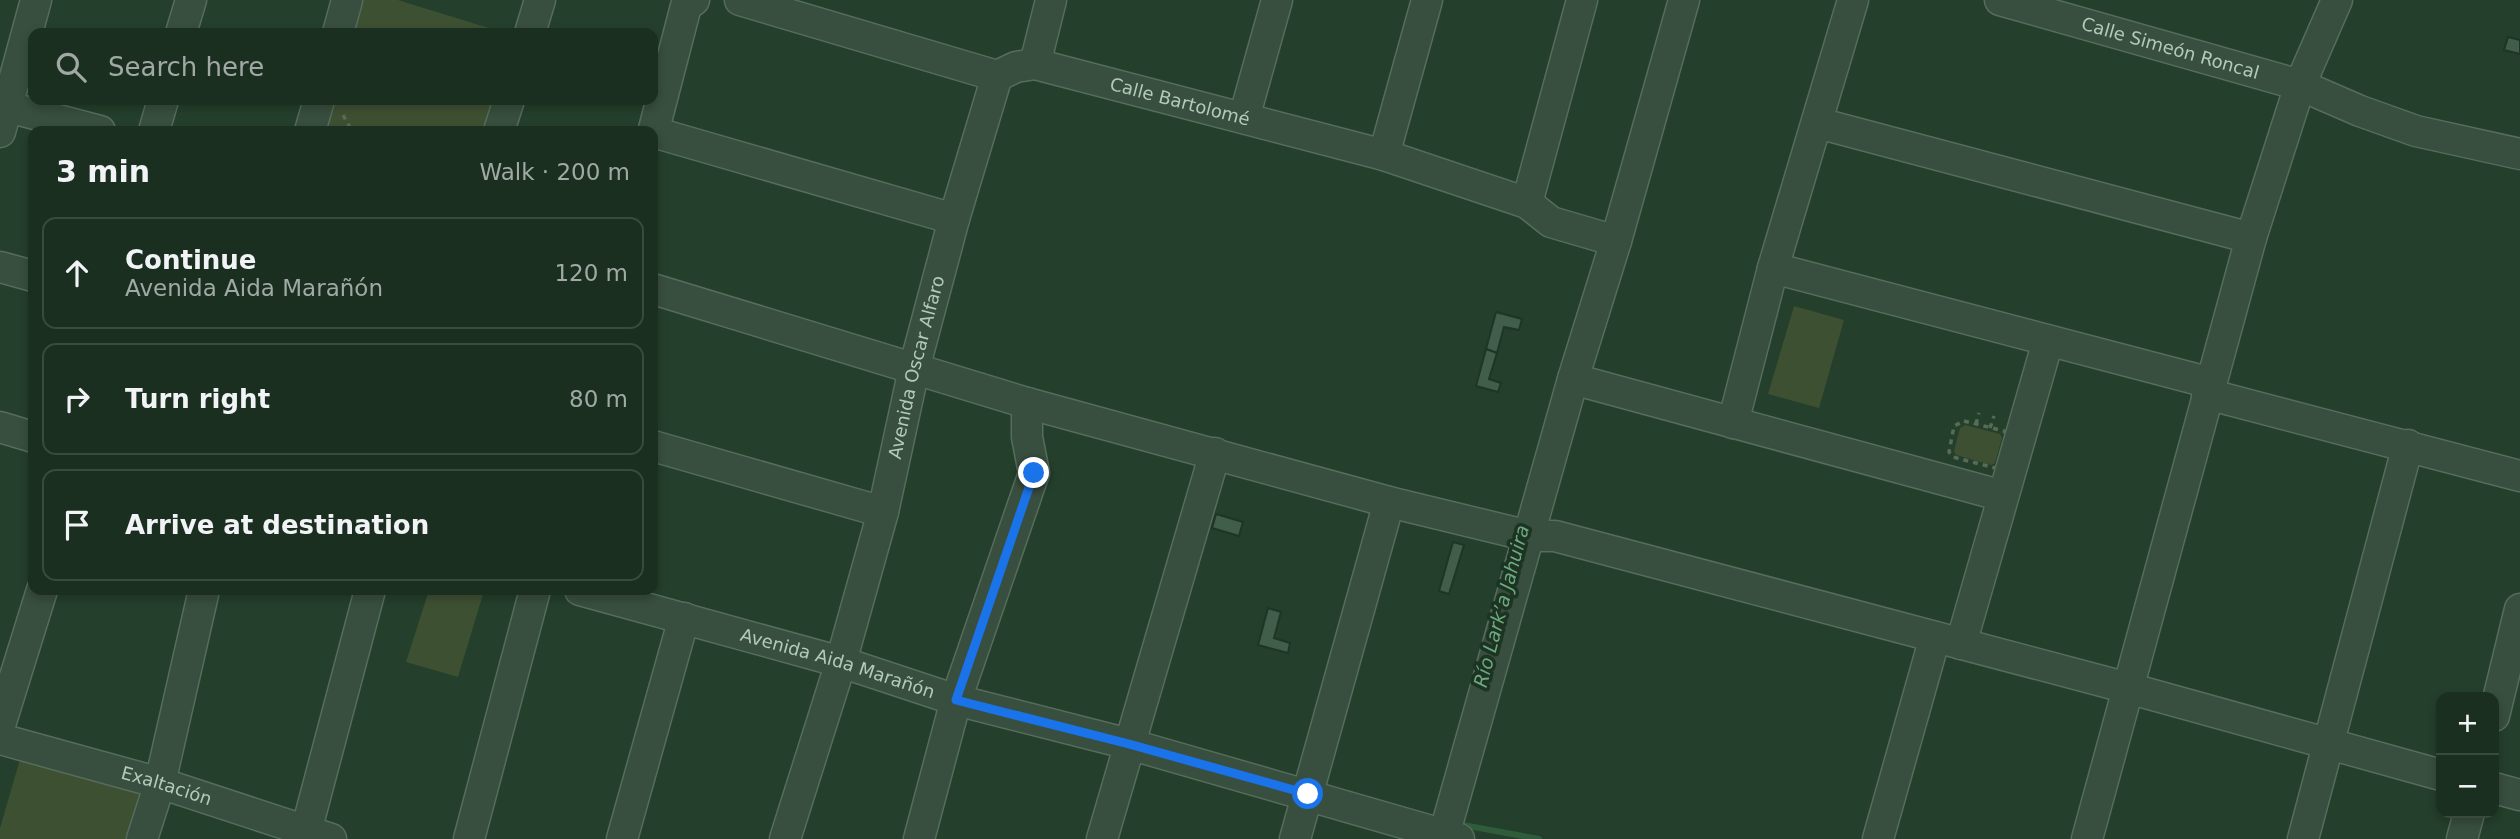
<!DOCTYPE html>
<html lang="en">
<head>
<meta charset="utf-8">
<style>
	:root { --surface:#1b2f20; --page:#283b2d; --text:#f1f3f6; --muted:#a0a9a5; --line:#394a3e }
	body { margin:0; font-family:"DejaVu Sans",sans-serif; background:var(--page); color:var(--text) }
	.controls { position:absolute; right:21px; bottom:21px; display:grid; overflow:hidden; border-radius:14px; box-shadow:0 4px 10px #0003 }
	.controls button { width:63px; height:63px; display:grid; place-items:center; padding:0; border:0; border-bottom:2px solid var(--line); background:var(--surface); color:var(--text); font:35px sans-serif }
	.stop { position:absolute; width:21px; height:21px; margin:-16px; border:5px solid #1a73e8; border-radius:50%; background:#fff }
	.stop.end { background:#1a73e8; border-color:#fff; box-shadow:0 2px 7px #0008 }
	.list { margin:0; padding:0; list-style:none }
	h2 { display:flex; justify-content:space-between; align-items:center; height:91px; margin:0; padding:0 28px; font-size:30px }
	h2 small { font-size:23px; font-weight:400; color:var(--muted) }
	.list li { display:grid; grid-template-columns:46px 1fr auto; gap:21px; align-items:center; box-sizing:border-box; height:112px; margin:0 14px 14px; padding:0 14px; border:2px solid var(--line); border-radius:14px }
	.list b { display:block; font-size:26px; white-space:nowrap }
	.list p { margin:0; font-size:23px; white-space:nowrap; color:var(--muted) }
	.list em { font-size:23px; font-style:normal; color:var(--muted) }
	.icon { flex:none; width:38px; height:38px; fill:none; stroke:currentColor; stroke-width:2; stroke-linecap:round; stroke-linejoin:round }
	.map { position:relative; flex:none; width:2520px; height:839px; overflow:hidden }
	.search { position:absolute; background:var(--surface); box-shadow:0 4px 10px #0003; left:28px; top:28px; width:630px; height:77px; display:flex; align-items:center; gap:18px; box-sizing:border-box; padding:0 24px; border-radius:14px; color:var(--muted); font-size:26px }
	.panel { position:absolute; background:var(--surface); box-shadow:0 4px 10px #0003; left:28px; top:126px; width:630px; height:469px; border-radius:14px }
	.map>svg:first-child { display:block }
</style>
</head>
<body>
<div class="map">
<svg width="2520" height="839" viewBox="0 0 2520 839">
	<rect width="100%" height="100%" fill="#243f2b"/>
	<g fill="#3e5032">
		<polygon points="361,0 398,0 505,33 352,33"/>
		<polygon points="334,100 498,100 488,131 325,131"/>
		<polygon points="1794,306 1844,320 1819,408 1768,394"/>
		<polygon points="1965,425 2000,434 2002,438 1995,463 1991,465 1956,455 1954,451 1960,428"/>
		<polygon points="429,590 484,591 458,677 406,662"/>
		<polygon points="21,756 144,792 130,839 0,839 0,828"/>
	</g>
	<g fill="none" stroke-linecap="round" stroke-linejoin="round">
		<polyline stroke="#2f5d3c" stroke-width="6" points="1460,822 1463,825 1539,839"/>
	</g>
	<g fill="#405e49" stroke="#1f3525" stroke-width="2">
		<polygon points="2508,37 2520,40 2520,54 2504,50"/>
		<polygon points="1496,312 1522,319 1519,330 1504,327 1497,353 1486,349"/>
		<polygon points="1486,349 1497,353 1489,379 1501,383 1498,392 1476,386"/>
		<polygon points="1216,514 1243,522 1239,536 1212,528"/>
		<polygon points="1453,542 1464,545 1449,594 1439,591"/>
		<polygon points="1268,608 1281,612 1274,638 1290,643 1288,653 1258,645"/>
	</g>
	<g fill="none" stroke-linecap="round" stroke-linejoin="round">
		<defs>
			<g id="minor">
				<path id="s1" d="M740 0 997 76 1016 67 1035 64 1384 155 1527 203 1551 222 1616 241"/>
				<path id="s2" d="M2000 0 2300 85 2360 111 2416 131 2520 154"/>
				<polyline points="181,33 191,0"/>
				<polyline points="338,33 347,0"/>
				<polyline points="530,33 540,0"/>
				<polyline points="1035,64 1051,0"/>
				<polyline points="8,107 100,131"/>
				<polyline points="1244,118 1277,0"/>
				<polyline points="1818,123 2251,238"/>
				<polyline points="154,131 163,100"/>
				<polyline points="310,131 319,100"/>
				<polyline points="499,131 509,100"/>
				<polyline points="0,132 36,0"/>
				<polyline points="653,132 954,219"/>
				<polyline points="653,133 686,6 694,0"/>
				<polyline points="1384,155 1427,0"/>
				<polyline points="1527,203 1582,0"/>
				<polyline points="0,267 33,276"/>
				<polyline points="1773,268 2211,383"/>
				<polyline points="653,289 1027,403 1389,502 1529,536 1555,536 2128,688 2441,775"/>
				<polyline points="1573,379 2003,496"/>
				<polyline points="2207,394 2520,476"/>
				<polyline points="1733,423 1773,268 1853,0"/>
				<polyline points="0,427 33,437"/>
				<polyline points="653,446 883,512"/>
				<path id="s3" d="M580 590 841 662 956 700 1129 744 1459 839"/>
				<polyline points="1961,644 2048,341"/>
				<polyline points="2494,716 2520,609"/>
				<polyline points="0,725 42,590"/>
				<path id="s4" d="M0 739 160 783 331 839"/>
				<polyline points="2494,788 2520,795"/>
				<polyline points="142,839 160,783 204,590"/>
				<polyline points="304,839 370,590"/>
				<polyline points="469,839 535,590"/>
				<polyline points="622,839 684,618"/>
				<path id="s5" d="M785 839 841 662 883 512 914 369 954 219 997 76"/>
				<polyline points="919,839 956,700 1034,473 1027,437 1027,403"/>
				<polyline points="1102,839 1215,453"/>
				<polyline points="1295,839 1389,502"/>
				<polyline points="1443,839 1573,379 1616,241 1684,0"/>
				<polyline points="1878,839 1935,637"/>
				<polyline points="2087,839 2251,238 2300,85 2337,0"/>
				<polyline points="2303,839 2408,445"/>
				<polyline points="2462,839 2469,813"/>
			</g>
		</defs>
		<use href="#minor" stroke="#566c5c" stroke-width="33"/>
		<g stroke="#586c55" stroke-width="3.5" stroke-dasharray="5 5" stroke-linecap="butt">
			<polyline points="343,115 352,131"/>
			<polygon points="1964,421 2004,431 2007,435 1999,465 1995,468 1953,457 1949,452 1954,426"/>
			<polyline points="1976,424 1979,413"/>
			<polyline points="1990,428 1994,416"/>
		</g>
		<use href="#minor" stroke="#384e3e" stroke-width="30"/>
	</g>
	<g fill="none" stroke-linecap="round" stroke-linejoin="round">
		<polyline stroke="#1a73e8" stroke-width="9" points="1034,473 956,700 1129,744 1308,794"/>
	</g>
	<g text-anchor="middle" stroke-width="7" stroke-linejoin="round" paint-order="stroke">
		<g font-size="18" fill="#b4c9bb" stroke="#1d3323">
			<text dy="6" stroke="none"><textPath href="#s2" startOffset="177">Calle Simeón Roncal</textPath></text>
			<text dy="6" stroke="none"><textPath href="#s1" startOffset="458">Calle Bartolomé</textPath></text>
			<text dy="6" stroke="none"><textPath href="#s5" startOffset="490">Avenida Oscar Alfaro</textPath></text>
			<text dy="6" stroke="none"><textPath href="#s3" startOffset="268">Avenida Aida Marañón</textPath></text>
			<text dy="6" stroke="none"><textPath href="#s4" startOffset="173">Exaltación</textPath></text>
		</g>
		<g font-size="19" font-style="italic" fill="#6ca97d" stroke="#1d3323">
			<text transform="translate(1501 606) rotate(-75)" y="7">Río Lark’a Jahuira</text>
		</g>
	</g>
</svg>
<div class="controls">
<button>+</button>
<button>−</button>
</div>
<div class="stop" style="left:1308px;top:794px"></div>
<div class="stop end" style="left:1034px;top:473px"></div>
<div class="search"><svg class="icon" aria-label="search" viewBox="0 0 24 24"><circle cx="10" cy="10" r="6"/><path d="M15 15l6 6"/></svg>Search here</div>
<section class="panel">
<h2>3 min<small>Walk · 200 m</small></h2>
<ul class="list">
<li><svg class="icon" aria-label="ahead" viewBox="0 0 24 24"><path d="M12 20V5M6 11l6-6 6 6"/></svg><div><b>Continue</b><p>Avenida Aida Marañón</p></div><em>120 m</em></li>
<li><svg class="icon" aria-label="right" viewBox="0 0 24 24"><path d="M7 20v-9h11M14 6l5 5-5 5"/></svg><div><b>Turn right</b></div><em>80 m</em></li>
<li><svg class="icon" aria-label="arrive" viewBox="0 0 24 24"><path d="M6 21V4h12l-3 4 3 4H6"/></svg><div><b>Arrive at destination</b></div></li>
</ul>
</section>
</div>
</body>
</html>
